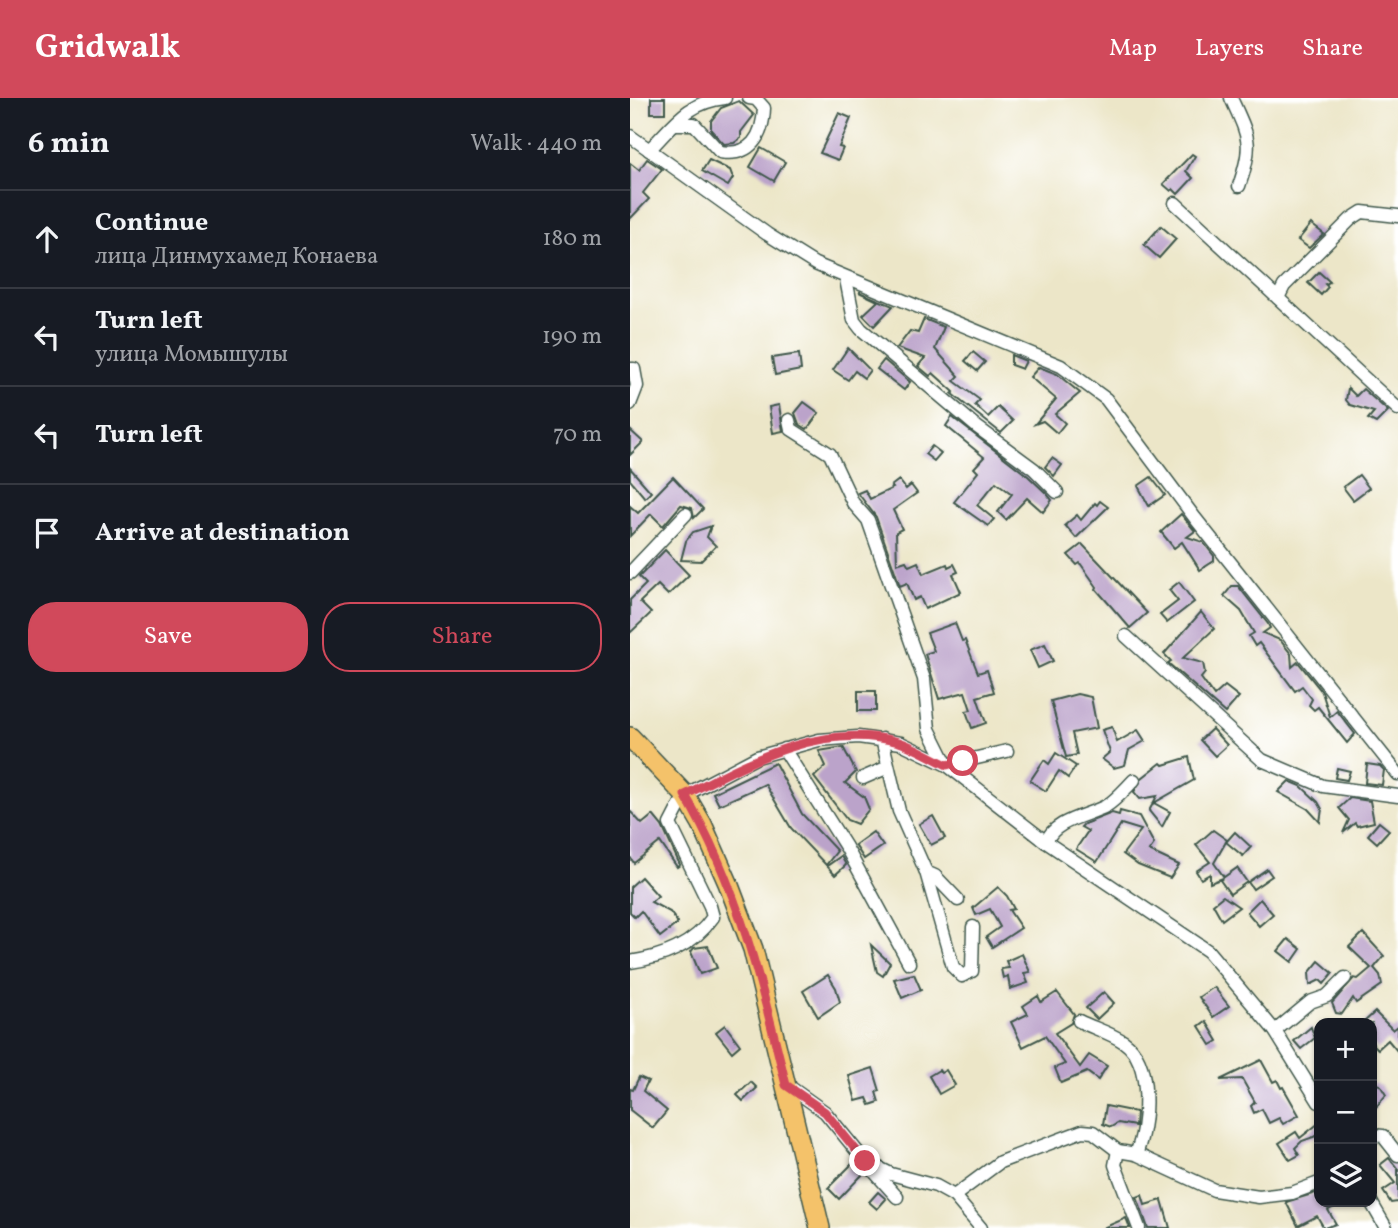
<!DOCTYPE html>
<html lang="en">
<head>
<meta charset="utf-8">
<style>
	:root { --surface:#171b24; --page:#20242c; --text:#f1f3f6; --muted:#9ea1a6; --line:#363941; --accent:#d1495b }
	body { margin:0; font-family:Vollkorn,serif; background:var(--page); color:var(--text) }
	.controls { position:absolute; right:21px; bottom:21px; display:grid; overflow:hidden; border-radius:14px; box-shadow:0 2px 5px #0004 }
	.controls button { width:63px; height:63px; display:grid; place-items:center; padding:0; border:0; border-bottom:2px solid var(--line); background:var(--surface); color:var(--text); font:35px sans-serif }
	.stop { position:absolute; width:21px; height:21px; margin:-16px; border:5px solid #d1495b; border-radius:50%; background:#fff }
	.stop.end { background:#d1495b; border-color:#fff; box-shadow:0 2px 7px #0008 }
	.list { margin:0; padding:0; list-style:none }
	h2 { display:flex; justify-content:space-between; align-items:center; height:91px; margin:0; padding:0 28px; font-size:30px }
	h2 small { font-size:23px; font-weight:400; color:var(--muted) }
	.list li { display:grid; grid-template-columns:46px 1fr auto; gap:21px; align-items:center; box-sizing:border-box; height:98px; padding:0 28px; border-top:2px solid var(--line) }
	.list b { display:block; font-size:26px; white-space:nowrap }
	.list p { margin:0; font-size:23px; white-space:nowrap; color:var(--muted) }
	.list em { font-size:23px; font-style:normal; color:var(--muted) }
	.actions { display:flex; gap:14px; padding:21px 28px }
	.actions a { flex:1; padding:16px 0; border:2px solid var(--accent); border-radius:28px; text-align:center; font-size:24px; color:var(--accent) }
	.actions .main { background:var(--accent); color:#fff }
	.icon { flex:none; width:38px; height:38px; fill:none; stroke:currentColor; stroke-width:2; stroke-linecap:round; stroke-linejoin:round }
	.map { position:relative; flex:none; width:768px; height:1130px; overflow:hidden }
	header { display:flex; align-items:center; gap:42px; box-sizing:border-box; height:98px; padding:0 35px; background:var(--accent); color:#fff }
	header strong { font-size:33px }
	nav { display:flex; gap:38px; margin-inline-start:auto; font-size:24px }
	main { display:flex }
	aside { flex:1; background:var(--surface) }
	.map>svg:first-child { display:block }
</style>
</head>
<body>
<header>
<strong>Gridwalk</strong>
<nav><a>Map</a><a>Layers</a><a>Share</a></nav>
</header>
<main>
<aside>
<h2>6 min<small>Walk · 440 m</small></h2>
<ul class="list">
<li><svg class="icon" aria-label="ahead" viewBox="0 0 24 24"><path d="M12 20V5M6 11l6-6 6 6"/></svg><div><b>Continue</b><p>лица Динмухамед Конаева</p></div><em>180 m</em></li>
<li><svg class="icon" aria-label="left" viewBox="0 0 24 24"><path d="M17 20v-9H6M10 6l-5 5 5 5"/></svg><div><b>Turn left</b><p>улица Момышулы</p></div><em>190 m</em></li>
<li><svg class="icon" aria-label="left" viewBox="0 0 24 24"><path d="M17 20v-9H6M10 6l-5 5 5 5"/></svg><div><b>Turn left</b></div><em>70 m</em></li>
<li><svg class="icon" aria-label="arrive" viewBox="0 0 24 24"><path d="M6 21V4h12l-3 4 3 4H6"/></svg><div><b>Arrive at destination</b></div></li>
</ul>
<div class="actions"><a class="main">Save</a><a>Share</a></div>
</aside>
<div class="map">
<svg width="768" height="1130" viewBox="0 0 768 1130">
	<rect width="100%" height="100%" fill="#fff"/>
	<filter id="ink" filterUnits="userSpaceOnUse"><feTurbulence type="fractalNoise" baseFrequency=".0143" numOctaves="2"/><feDisplacementMap in="SourceGraphic" scale="14" xChannelSelector="R" yChannelSelector="G"/><feConvolveMatrix kernelMatrix="1 2 1 2 8 2 1 2 1" color-interpolation-filters="sRGB"/></filter>
	<filter id="wash" filterUnits="userSpaceOnUse"><feTurbulence type="fractalNoise" baseFrequency=".00686" numOctaves="4" result="noise"/><feDisplacementMap in="SourceGraphic" scale="28" xChannelSelector="R" yChannelSelector="G"/><feGaussianBlur stdDeviation="1.57" result="paint"/><feColorMatrix in="noise" values="0 0 0 0 0 0 0 0 0 0 0 0 0 0 0 0 0 1.4 0 .05"/><feComposite in="paint" operator="in"/></filter>
	<g filter="url(#wash)">
		<rect width="100%" height="100%" fill="#ece6c8"/>
		<g id="blocks">
			<g fill="#bba3ca">
				<rect x="21" y="0" width="14" height="15"/>
				<polygon points="109,3 124,17 111,34 111,40 104,45 94,46 81,32 81,23 91,10"/>
				<polygon points="209,15 221,20 209,49 213,50 208,62 190,55"/>
				<polygon points="131,50 155,64 144,83 120,69"/>
				<polygon points="562,56 565,58 556,73 563,80 548,96 543,91 541,93 533,86"/>
				<polygon points="17,61 32,71 13,95 19,101 0,121 0,65 9,72"/>
				<polygon points="79,62 100,72 103,80 98,88 72,73"/>
				<polygon points="681,126 694,136 679,150 668,142"/>
				<polygon points="531,128 546,141 529,160 514,147"/>
				<polygon points="689,174 700,184 695,186 698,189 691,197 678,185"/>
				<polygon points="229,194 263,208 244,228 233,217 248,203"/>
				<polygon points="294,221 314,229 305,251 329,278 324,283 350,302 345,307 358,319 368,309 383,323 371,335 322,296 324,294 303,275 300,278 288,268 295,260 267,250 280,233 288,235"/>
				<polygon points="218,250 240,272 234,280 225,273 218,282 203,272"/>
				<polygon points="343,254 355,264 347,273 335,263"/>
				<polygon points="169,256 171,272 145,277 142,260"/>
				<polygon points="381,257 396,263 392,271 381,267"/>
				<polygon points="254,262 280,284 274,292 247,271"/>
				<polygon points="409,269 427,276 450,295 425,316 435,325 427,335 413,323 405,326 426,301 400,279"/>
				<polygon points="718,290 726,298 733,291 758,313 746,325 738,321 744,314 720,307 716,302"/>
				<polygon points="174,304 189,315 177,331 169,326 165,315"/>
				<polygon points="149,307 153,333 143,335 139,309"/>
				<polygon points="322,319 398,378 417,396 422,402 413,414 397,400 376,422 368,414 382,396 366,384 347,407 364,421 358,428 324,404 348,374 344,370 354,359 316,328"/>
				<polygon points="0,332 13,344 0,357"/>
				<polygon points="302,348 311,355 304,363 295,356"/>
				<polygon points="422,360 432,367 424,378 415,369"/>
				<polygon points="0,370 21,394 15,400 0,382"/>
				<polygon points="729,377 739,390 723,402 713,389"/>
				<polygon points="43,379 73,411 64,420 62,410 51,407 33,428 21,416 0,438 0,408 8,415"/>
				<polygon points="521,379 535,397 519,408 508,388"/>
				<polygon points="269,382 276,391 281,387 287,395 263,412 272,431 266,434 267,466 276,463 279,468 288,464 293,476 317,466 318,469 324,466 328,474 323,476 331,494 295,511 290,499 284,502 277,485 270,488 246,419 228,395 235,392 240,401 263,390 261,388"/>
				<polygon points="470,403 478,409 446,440 435,427 447,417 451,422 465,405 467,407"/>
				<polygon points="551,416 565,433 557,439 573,444 584,458 584,463 570,472 552,444 544,450 531,434"/>
				<polygon points="81,428 77,439 86,448 71,463 51,462 56,443 63,434"/>
				<polygon points="452,446 517,515 500,530 466,491 467,489 450,465 447,467 438,457"/>
				<polygon points="35,452 59,477 38,497 28,487 10,504 21,515 0,535 0,502 16,486 9,479"/>
				<polygon points="549,484 564,504 537,525 530,517 548,503 539,492"/>
				<polygon points="602,488 608,488 638,526 640,530 633,535 650,542 661,556 662,569 668,564 692,594 700,619 707,613 725,636 717,645 688,609 684,612 679,607 682,601 672,588 665,593 629,545 625,548 619,538 624,535 611,513 594,498"/>
				<polygon points="571,514 584,531 553,560 573,565 575,575 571,580 584,598 595,588 609,599 595,615 538,565 541,563 534,556"/>
				<polygon points="325,525 332,543 335,542 348,575 357,572 364,594 347,599 356,625 342,630 336,613 341,612 335,594 309,601 295,556 304,553 297,535"/>
				<polygon points="415,546 423,563 408,570 400,552"/>
				<rect x="228" y="593" width="18" height="20"/>
				<polygon points="447,596 461,599 467,630 442,635 447,657 436,659 421,603"/>
				<polygon points="482,629 487,644 508,632 515,643 499,652 495,667 484,670 472,661 480,654 472,632"/>
				<polygon points="582,631 597,647 585,658 570,642"/>
				<polygon points="213,649 226,674 215,685 234,699 239,711 227,726 217,722 184,679 196,668 189,653"/>
				<polygon points="426,655 446,668 438,680 429,673 416,693 400,683 414,662 419,666"/>
				<polygon points="559,659 564,682 524,705 540,714 532,729 519,713 527,698 510,701 504,694 512,680 531,665 533,667"/>
				<polygon points="145,665 172,716 207,753 196,767 161,730 135,686 89,707 83,695"/>
				<polygon points="737,666 750,668 754,672 752,687 735,685"/>
				<polygon points="707,670 720,673 717,682 705,680"/>
				<polygon points="659,683 671,688 688,704 692,711 690,724 678,711 648,694"/>
				<polygon points="720,700 740,703 744,724 727,728 725,725 713,735 719,722 709,710"/>
				<polygon points="0,713 12,726 23,717 32,728 50,767 47,769 30,744 4,765 0,759"/>
				<polygon points="490,713 509,718 524,746 519,753 549,767 540,780 508,767 493,756 511,732 491,726 467,764 446,751 458,733 451,729 454,726 482,715 489,717"/>
				<polygon points="303,718 315,740 301,747 289,726"/>
				<polygon points="749,724 759,732 747,745 738,737"/>
				<polygon points="583,732 597,742 584,765 594,779 607,770 617,784 600,796 590,782 593,780 580,785 580,776 571,781 566,773 580,764 566,747"/>
				<polygon points="243,734 253,748 234,761 225,747"/>
				<polygon points="605,734 621,749 613,758 596,744"/>
				<polygon points="211,758 216,767 205,777 197,768"/>
				<polygon points="637,771 642,778 623,791 618,784"/>
				<polygon points="11,779 28,798 21,804 40,814 48,825 30,839 11,813 5,819 0,814 0,789"/>
				<polygon points="368,789 377,798 384,811 379,812 391,830 362,849 356,839 370,829 360,811 346,817 343,810"/>
				<polygon points="593,798 609,809 592,822 583,806"/>
				<polygon points="630,801 643,816 629,828 617,814"/>
				<polygon points="733,835 754,858 744,870 750,877 752,887 726,905 723,900 712,916 706,915 702,905 724,880 728,881 741,870 719,849"/>
				<polygon points="658,841 671,851 662,864 648,853"/>
				<polygon points="241,847 260,865 253,878 247,874"/>
				<polygon points="78,848 87,870 70,876 61,854 64,850"/>
				<polygon points="392,856 400,874 394,875 398,885 380,891 378,878 373,880 371,871 379,870 376,863"/>
				<polygon points="689,863 703,875 694,886 690,882 680,887 679,875"/>
				<polygon points="284,876 291,892 272,900 264,881"/>
				<polygon points="198,877 206,890 210,904 188,919 173,893"/>
				<polygon points="584,889 599,908 583,919 569,899"/>
				<polygon points="427,894 444,916 441,925 425,935 450,969 459,957 477,968 468,982 457,974 431,985 425,970 435,966 415,938 393,949 381,924 398,916 393,908 408,898 411,904"/>
				<polygon points="474,894 484,905 467,921 456,910"/>
				<polygon points="745,914 763,932 768,928 768,954 758,942 748,951 742,945 742,925 733,925"/>
				<polygon points="576,923 588,943 581,947 569,928"/>
				<polygon points="95,927 110,947 102,954 86,934"/>
				<polygon points="681,929 685,940 671,951 664,943"/>
				<polygon points="631,962 643,984 647,982 651,990 653,989 669,1017 653,1026 649,1020 639,1025 632,1011 624,1015 621,1008 625,1004 612,981 590,982"/>
				<polygon points="243,970 250,993 246,994 249,1004 240,1007 237,1000 226,1003 219,978"/>
				<polygon points="309,972 311,975 316,972 325,987 309,996 299,978"/>
				<polygon points="9,979 18,983 13,993 37,1013 23,1030 0,1012 0,991 3,992"/>
				<polygon points="121,984 127,990 113,1003 107,997"/>
				<polygon points="742,985 750,987 756,997 742,1014"/>
				<polygon points="476,1008 506,1014 505,1028 488,1025 481,1029 473,1026"/>
				<polygon points="689,1025 689,1037 672,1043 665,1050 669,1057 660,1062 649,1045 666,1034 670,1040"/>
				<polygon points="759,1060 768,1071 768,1104 761,1105 753,1093 765,1085 750,1067"/>
				<polygon points="224,1064 234,1075 209,1101 198,1090"/>
				<polygon points="248,1094 256,1101 247,1111 239,1104"/>
				<polygon points="689,1094 689,1104 715,1104 698,1112 706,1126 694,1130 687,1118 668,1128 656,1104"/>
				<polygon points="512,1097 515,1107 532,1102 540,1130 518,1130 507,1099"/>
				<polygon points="496,1120 500,1130 473,1130"/>
			</g>
		</g>
	</g>
	<g filter="url(#ink)">
		<use href="#blocks" fill-opacity="0" stroke="#3e564a" stroke-width="2"/>
		<g fill="none" stroke-linecap="round" stroke-linejoin="round">
			<defs>
				<g id="street">
					<path d="M601 0C619 40 624 45 609 88"/>
					<path d="M45 26H64L90 54C121 59 133 38 134 10L126 1 119 0"/>
					<polyline points="0,38 137,136 185,166 431,268 476,301 565,420 768,676"/>
					<path d="M19 52C44 27 57 4 95 0"/>
					<polyline points="545,105 768,311"/>
					<polyline points="216,181 224,222 231,231 347,329 404,371 427,394"/>
					<polyline points="648,200 654,188 721,121 732,114 768,118"/>
					<polyline points="0,271 4,271 7,288 0,306"/>
					<polyline points="159,322 161,331 200,356 223,405 238,422 294,581 299,631 317,667 377,653"/>
					<polyline points="0,475 56,416"/>
					<polyline points="496,538 632,662 693,688 768,698"/>
					<polyline points="252,641 269,713 296,774 323,869 332,878 342,873 343,829"/>
					<polyline points="154,651 216,749 279,865"/>
					<polyline points="233,680 256,670"/>
					<path d="M416 744C424 722 457 718 476 708 486 702 496 690 504 682"/>
					<polyline points="296,774 305,778 328,802"/>
					<path d="M0 864C33 859 63 848 83 819L80 808 40 726 55 697 127 659 189 642 228 639 271 645 317 667 416 744 578 853 645 933 689 1004"/>
					<path d="M449 923C463 930 481 935 494 944 523 964 518 1027 506 1056"/>
					<polyline points="645,933 680,904 697,898 715,880"/>
					<polyline points="157,987 195,1014 235,1063 261,1076 306,1088 324,1098 351,1130"/>
					<polyline points="742,1037 753,1038 768,1057"/>
					<polyline points="488,1053 485,1067 509,1130"/>
					<polyline points="240,1069 267,1099"/>
					<polyline points="324,1098 370,1064 452,1033 463,1034 488,1053 506,1056 584,1092 629,1099 662,1095 689,1085"/>
					<polyline points="741,1104 756,1130"/>
				</g>
				<polyline id="primary" points="0,639 55,697 72,726 98,785 123,851 190,1130"/>
			</defs>
			<use href="#street" stroke="#3e564a" stroke-width="15"/>
			<use href="#primary" stroke="#3e564a" stroke-width="22"/>
			<use href="#street" stroke="#fff" stroke-width="12"/>
			<use href="#primary" stroke="#f4c26a" stroke-width="19"/>
		</g>
	</g>
	<g fill="none" stroke-linecap="round" stroke-linejoin="round" filter="url(#ink)">
		<path stroke="#d1495b" stroke-width="9" d="M235 1063 195 1014 156 987C132 887 108 787 55 697 120 663 193 623 269 644 285 649 302 660 317 667L333 663"/>
	</g>
</svg>
<div class="controls">
<button>+</button>
<button>−</button>
<button><svg class="icon" aria-label="layers" viewBox="0 0 24 24"><path d="M12 4l9 5-9 5-9-5zM3 14l9 5 9-5"/></svg></button>
</div>
<div class="stop" style="left:333px;top:663px"></div>
<div class="stop end" style="left:235px;top:1063px"></div>
</div>
</main>
</body>
</html>
